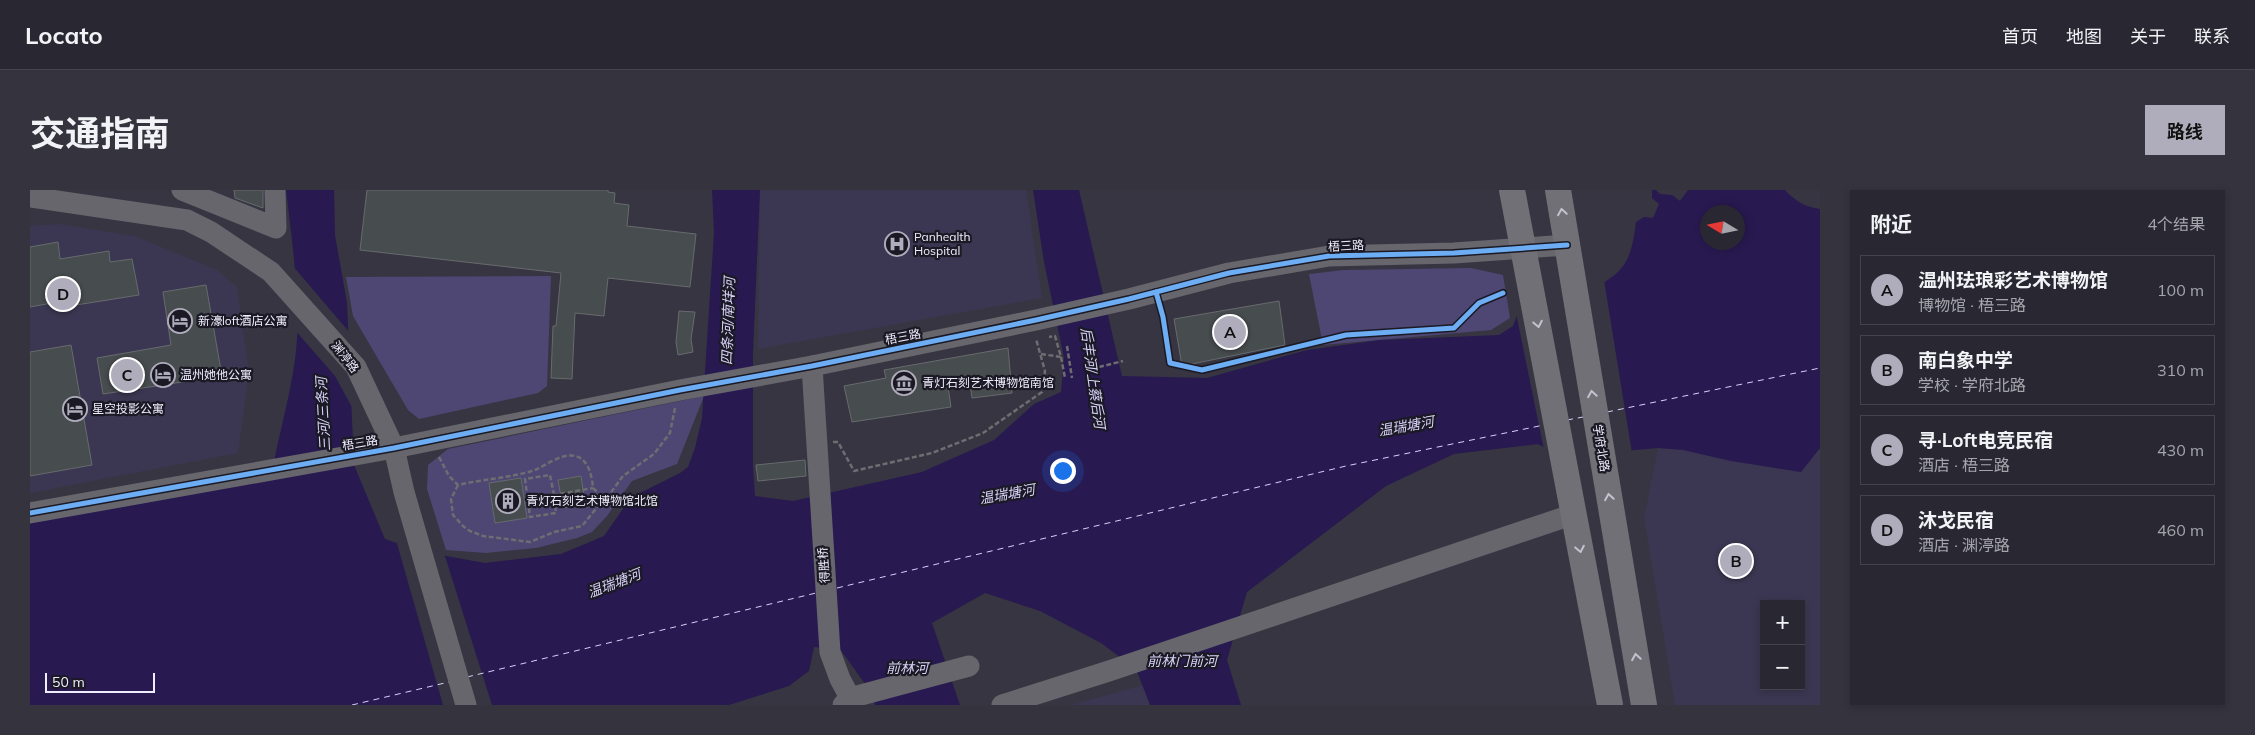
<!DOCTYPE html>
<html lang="zh">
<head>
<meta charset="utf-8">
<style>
	:root { --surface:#292832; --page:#35343e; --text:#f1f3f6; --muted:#a5a6ac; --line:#45444d; --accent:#afadbc }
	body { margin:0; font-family:Mulish,"Noto Sans SC",sans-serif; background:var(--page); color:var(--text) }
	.controls { position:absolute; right:15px; bottom:15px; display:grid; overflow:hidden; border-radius:0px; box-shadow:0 2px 8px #0003 }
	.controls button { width:45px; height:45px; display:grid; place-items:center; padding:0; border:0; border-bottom:1px solid var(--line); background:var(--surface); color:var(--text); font:25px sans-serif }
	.compass { position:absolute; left:1670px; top:15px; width:45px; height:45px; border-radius:50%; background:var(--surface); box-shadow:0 2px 8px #0003; rotate:280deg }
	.scale { position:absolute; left:15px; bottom:12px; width:110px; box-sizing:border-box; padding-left:5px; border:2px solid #efedfd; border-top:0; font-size:14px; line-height:18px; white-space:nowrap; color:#efedfd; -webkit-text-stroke:4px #1b1924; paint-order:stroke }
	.you { position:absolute; left:1032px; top:280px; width:18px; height:18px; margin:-12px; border:4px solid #fff; border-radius:50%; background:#1a73e8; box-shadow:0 0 0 8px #1a73e833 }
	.badge { display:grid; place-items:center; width:32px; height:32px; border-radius:50%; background:var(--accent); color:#111; font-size:16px; font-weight:700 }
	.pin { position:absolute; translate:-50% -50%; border:2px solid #fff; box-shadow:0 1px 5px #0006 }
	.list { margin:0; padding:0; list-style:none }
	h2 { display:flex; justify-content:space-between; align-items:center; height:65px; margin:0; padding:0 20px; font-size:21px }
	h2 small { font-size:16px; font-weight:400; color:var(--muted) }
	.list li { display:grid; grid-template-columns:32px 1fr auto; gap:15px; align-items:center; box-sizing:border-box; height:70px; margin:0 10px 10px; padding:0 10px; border:1px solid var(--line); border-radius:0px }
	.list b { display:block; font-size:19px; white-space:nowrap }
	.list p { margin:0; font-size:16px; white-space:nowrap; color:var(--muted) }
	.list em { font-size:16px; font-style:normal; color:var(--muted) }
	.map { position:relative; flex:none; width:1790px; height:515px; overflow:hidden; border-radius:0px }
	header { display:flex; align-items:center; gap:30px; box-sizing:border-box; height:70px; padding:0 25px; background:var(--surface); border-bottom:1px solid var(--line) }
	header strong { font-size:24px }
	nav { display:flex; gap:28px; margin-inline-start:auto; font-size:18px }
	.intro { display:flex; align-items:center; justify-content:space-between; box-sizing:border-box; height:120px; padding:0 30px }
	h1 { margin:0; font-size:35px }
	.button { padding:12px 22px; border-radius:0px; background:var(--accent); color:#111; font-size:18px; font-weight:700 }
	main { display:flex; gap:30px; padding:0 30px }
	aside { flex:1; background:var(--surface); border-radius:0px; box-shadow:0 2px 8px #0003 }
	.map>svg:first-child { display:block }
</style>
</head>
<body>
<header>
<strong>Locato</strong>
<nav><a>首页</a><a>地图</a><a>关于</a><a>联系</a></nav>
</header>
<div class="intro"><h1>交通指南</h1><a class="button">路线</a></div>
<main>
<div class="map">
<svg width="1790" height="515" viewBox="0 0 1790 515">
	<rect width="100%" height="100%" fill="#373542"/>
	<g fill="#3b3752" fill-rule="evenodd">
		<polygon points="730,0 996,0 1012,108 728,159"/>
		<polygon points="30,34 105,46 187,80 207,97 219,182 208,263 0,303 0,36"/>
		<path d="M1628 258 1653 260 1771 282 1790 258V515H1645L1614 328ZM1734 414H1771V496H1734Z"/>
		<polygon points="1121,493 1129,515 1041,515"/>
	</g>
	<g fill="#4e4773">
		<polygon points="1441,78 1473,85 1480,128 1461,140 1293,155 1279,84 1314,80"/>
		<polygon points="521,86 517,196 508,203 389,229 378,220 323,126 316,87"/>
		<polygon points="674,206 647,274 602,291 577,326 562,342 547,348 506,358 456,363 416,360 397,299 398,275 418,259"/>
	</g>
	<path fill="#281950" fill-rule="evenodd" d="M256 0H304L305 45 317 113 324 275 355 349 394 362 455 373 531 364 574 346 597 313 608 304 650 283 658 277 665 258 672 228 684 43 682 0H730L723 163V277L725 306 763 311 892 282 964 250 1004 214 1031 202 1034 168 1014 72 1003 0H1049L1092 186 1177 188 1277 160 1350 150 1469 145 1483 136 1488 123C1517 114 1576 101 1593 76 1602 64 1604 47 1606 32L1614 27 1623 28 1629 14 1622 8V0H1626L1630 4 1642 5 1650 11 1658 0H1755C1765 11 1775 17 1790 19V258L1771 282 1701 271 1653 260 1628 258 1538 266 1523 262 1508 254 1424 264 1356 296 1217 402 1197 470 1211 515H1120L1106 479 1071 453 1010 421 955 403 902 433 930 515H845L843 505 810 459 784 457 779 481 759 496 699 515H0V330L242 282C250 238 264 194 267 150 269 100 262 49 256 0ZM1678 22H1708V52H1678Z"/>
	<g fill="#373542">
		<polygon points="262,75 320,143 323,219 305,186 264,139"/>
		<polygon points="1574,90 1602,263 1538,268 1522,265 1514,260 1486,123 1487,114 1500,105 1570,93"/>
		<polygon points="366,350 414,363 462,515 413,515"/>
	</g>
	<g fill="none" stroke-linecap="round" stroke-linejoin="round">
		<g stroke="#d7d2f9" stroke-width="1" stroke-dasharray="6 5" stroke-linecap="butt">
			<polyline points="1577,222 1790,178"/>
			<polyline points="1537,230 1553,227"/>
			<polyline points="807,398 1316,276 1514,235"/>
			<polyline points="437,487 786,403"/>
			<polyline points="322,515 419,492"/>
		</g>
	</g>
	<g fill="#474c4e" stroke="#676b6e">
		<polygon points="204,0 233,0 233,18 205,8"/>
		<polygon points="337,0 578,0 578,2 585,3 584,13 599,15 597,36 666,44 660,97 578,88 574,126 545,123 542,189 521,188 523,136 526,136 531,83 330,60"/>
		<polygon points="28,52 30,69 79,61 80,72 102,69 109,105 46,115 44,109 0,117 0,57"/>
		<polygon points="176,95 192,186 73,204 67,168 141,155 133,102"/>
		<polygon points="1249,111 1255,155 1152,176 1144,129"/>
		<polygon points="649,121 665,122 661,149 663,162 648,165 646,152"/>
		<polygon points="41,155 62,275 0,286 0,162"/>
		<polygon points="978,158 982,203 942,208 939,186 917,190 921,217 822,232 814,196 856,188 854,180"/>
		<polygon points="775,270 776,286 728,291 726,275"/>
		<polygon points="551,286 555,314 533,318 528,290"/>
		<polygon points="491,288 497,328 465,333 459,293"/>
	</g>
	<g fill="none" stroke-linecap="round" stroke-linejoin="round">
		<g stroke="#6d6d72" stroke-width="2.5" stroke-dasharray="5 2.5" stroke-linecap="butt">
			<polyline points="1037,156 1042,188"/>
			<polyline points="1011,164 1031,167 1025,146 1019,147"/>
			<polyline points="1031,167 1035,188"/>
			<polyline points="1069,177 1093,171"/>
			<polyline points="803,252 808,252 824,281 902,263 953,243 1012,202 1015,181 1006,149"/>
			<path d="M409 267 419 286 428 295C453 289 481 288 505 280 516 275 532 263 545 266 559 269 562 287 563 298L570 305H579L593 286 624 264 640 243 645 218"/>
			<polyline points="428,295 421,309 423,325 434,337 440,341 453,346 500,352 524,342 552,336 569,315 570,305"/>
			<polyline points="524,305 520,285 495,289 500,327 526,323 524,305 563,298"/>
		</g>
		<g stroke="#66666c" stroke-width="21">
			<polyline points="152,0 246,38 245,0"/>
			<polyline points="0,7 157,30 181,42 241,82 326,177 364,258 374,302 436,515"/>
			<polyline points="782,176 800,462 810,489 824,515"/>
			<polyline points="0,323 364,258 650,200 782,176 1006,130 1099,109 1199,83 1299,66 1424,63 1537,55"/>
			<polyline points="813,515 820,508 939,476"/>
			<polyline points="972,515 1079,481 1544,324"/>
		</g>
		<g stroke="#707076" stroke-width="26">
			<polyline points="1482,0 1580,515"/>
			<polyline points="1528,0 1614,515"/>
		</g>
		<defs>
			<g id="cycleway">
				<polyline points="1126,102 1133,127 1140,173 1172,180 1316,145 1424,138 1449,113 1473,103"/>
				<polyline points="0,323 364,258 650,200 782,176 1006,130 1099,109 1199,83 1299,66 1424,63 1537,55"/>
			</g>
		</defs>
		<use href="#cycleway" stroke="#1b1924" stroke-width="8"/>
		<use href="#cycleway" stroke="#6dadf4" stroke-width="5"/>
	</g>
	<defs><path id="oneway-chevron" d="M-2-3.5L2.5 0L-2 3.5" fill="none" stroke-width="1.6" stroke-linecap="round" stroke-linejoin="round" transform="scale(1.25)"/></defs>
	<g stroke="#c3c1ce">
		<use href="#oneway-chevron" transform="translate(1532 22) rotate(-99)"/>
		<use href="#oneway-chevron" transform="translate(1508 134) rotate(79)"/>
		<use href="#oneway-chevron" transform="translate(1562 204) rotate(-99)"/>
		<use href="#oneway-chevron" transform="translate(1579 307) rotate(-99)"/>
		<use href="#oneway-chevron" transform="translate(1550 359) rotate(79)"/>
		<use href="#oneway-chevron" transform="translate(1606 467) rotate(-99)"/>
	</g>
	<defs>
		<symbol id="hospital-ring" viewBox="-11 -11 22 22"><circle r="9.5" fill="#1b1924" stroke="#afadbc" stroke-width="1.5"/><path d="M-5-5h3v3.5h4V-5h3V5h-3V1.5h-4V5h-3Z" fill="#afadbc"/></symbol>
		<symbol id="hotel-ring" viewBox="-11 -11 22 22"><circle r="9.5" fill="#1b1924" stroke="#afadbc" stroke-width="1.5"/><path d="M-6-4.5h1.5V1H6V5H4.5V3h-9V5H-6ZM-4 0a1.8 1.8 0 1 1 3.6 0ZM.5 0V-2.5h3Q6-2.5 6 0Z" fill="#afadbc"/></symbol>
		<symbol id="museum-ring" viewBox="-11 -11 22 22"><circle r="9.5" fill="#1b1924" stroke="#afadbc" stroke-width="1.5"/><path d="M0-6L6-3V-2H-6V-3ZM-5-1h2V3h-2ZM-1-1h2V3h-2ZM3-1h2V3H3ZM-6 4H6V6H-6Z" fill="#afadbc"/></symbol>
		<symbol id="building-ring" viewBox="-11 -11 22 22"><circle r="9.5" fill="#1b1924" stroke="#afadbc" stroke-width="1.5"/><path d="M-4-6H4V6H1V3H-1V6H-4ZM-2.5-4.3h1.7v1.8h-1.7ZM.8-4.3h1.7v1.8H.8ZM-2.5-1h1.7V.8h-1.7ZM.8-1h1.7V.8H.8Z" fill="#afadbc"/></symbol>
	</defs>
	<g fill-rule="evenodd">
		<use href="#hospital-ring" x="853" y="40" width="28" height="28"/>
		<use href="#hotel-ring" x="136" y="117" width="28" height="28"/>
		<use href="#hotel-ring" x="119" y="171" width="28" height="28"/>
		<use href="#museum-ring" x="860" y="179" width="28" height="28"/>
		<use href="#hotel-ring" x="31" y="205" width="28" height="28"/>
		<use href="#building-ring" x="464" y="297" width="28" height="28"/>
	</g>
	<g text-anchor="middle" stroke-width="4.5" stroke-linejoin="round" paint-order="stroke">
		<g font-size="12" fill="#efedfd" stroke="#1b1924" text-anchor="start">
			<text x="884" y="51">Panhealth<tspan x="884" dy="14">Hospital</tspan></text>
			<text x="168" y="135">新濠loft酒店公寓</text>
			<text x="150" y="189">温州她他公寓</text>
			<text x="892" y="197">青灯石刻艺术博物馆南馆</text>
			<text x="62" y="223">星空投影公寓</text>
			<text x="496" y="315">青灯石刻艺术博物馆北馆</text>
		</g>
		<g font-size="12" fill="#efedfd" stroke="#1b1924">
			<text transform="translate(1316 56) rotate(-3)" y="4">梧三路</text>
			<text transform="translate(873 147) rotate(-11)" y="4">梧三路</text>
			<text transform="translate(315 167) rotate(52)" y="4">渊渟路</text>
			<text transform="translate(330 253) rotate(-10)" y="4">梧三路</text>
			<text transform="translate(1571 258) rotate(81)" y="4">学府北路</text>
			<text transform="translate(794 375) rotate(-94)" y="4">得胜桥</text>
		</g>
		<g font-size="14" font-style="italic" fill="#d7d2f9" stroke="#1b1924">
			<text transform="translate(698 131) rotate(-88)" y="5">四条河/南垟河</text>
			<text transform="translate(1063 188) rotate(82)" y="5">后丰河/上蔡后河</text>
			<text transform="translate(293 224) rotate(-93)" y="5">三河/三条河</text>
			<text transform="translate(1376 236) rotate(-10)" y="5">温瑞塘河</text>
			<text transform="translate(977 304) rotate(-10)" y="5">温瑞塘河</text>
			<text transform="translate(584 393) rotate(-21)" y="5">温瑞塘河</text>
			<text x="1152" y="476">前林门前河</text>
			<text x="877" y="483">前林河</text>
		</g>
	</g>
</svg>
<div class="controls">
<button>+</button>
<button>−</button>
</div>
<svg class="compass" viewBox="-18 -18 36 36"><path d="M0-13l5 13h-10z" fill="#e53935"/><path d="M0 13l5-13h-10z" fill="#a5a6ac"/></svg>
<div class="scale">50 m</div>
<div class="you"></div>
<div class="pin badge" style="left:1200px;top:142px">A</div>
<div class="pin badge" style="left:1706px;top:371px">B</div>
<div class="pin badge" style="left:97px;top:185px">C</div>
<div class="pin badge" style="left:33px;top:104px">D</div>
</div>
<aside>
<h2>附近<small>4个结果</small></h2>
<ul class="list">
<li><span class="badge">A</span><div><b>温州珐琅彩艺术博物馆</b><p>博物馆 · 梧三路</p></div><em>100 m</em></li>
<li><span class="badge">B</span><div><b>南白象中学</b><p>学校 · 学府北路</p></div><em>310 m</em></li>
<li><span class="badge">C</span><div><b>寻·Loft电竞民宿</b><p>酒店 · 梧三路</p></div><em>430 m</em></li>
<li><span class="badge">D</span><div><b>沐戈民宿</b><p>酒店 · 渊渟路</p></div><em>460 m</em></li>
</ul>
</aside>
</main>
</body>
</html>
